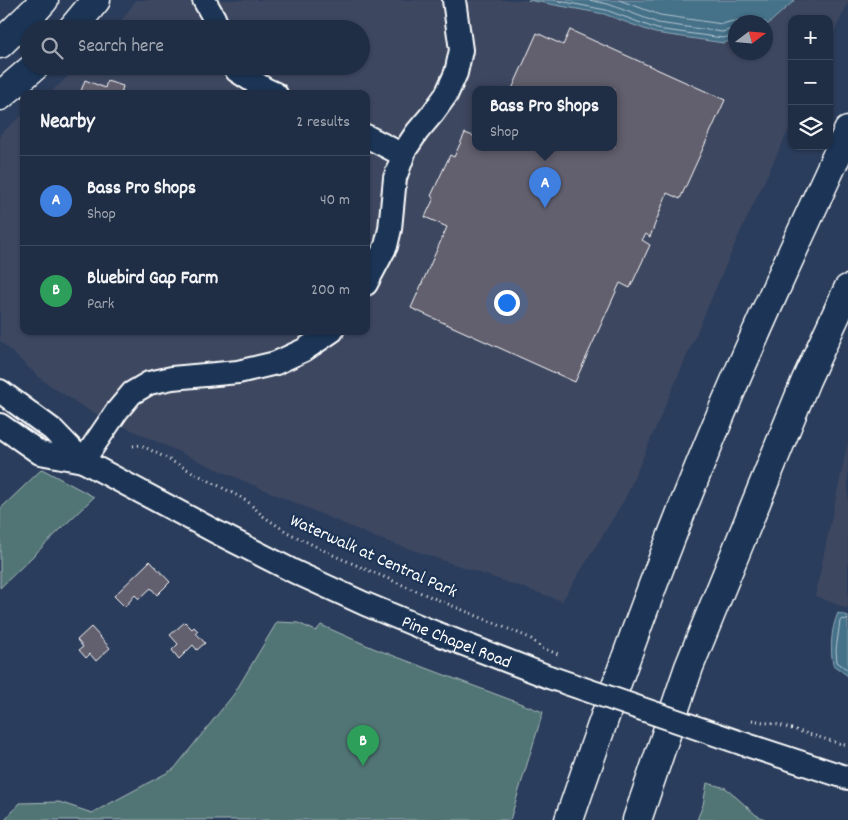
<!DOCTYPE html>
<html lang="en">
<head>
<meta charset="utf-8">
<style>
	:root { --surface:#202e45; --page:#2d3a50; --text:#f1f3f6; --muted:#a2a8b3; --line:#3d4a5e; --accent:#bca0f2 }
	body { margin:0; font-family:Dekko,sans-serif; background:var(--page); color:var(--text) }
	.controls { position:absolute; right:15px; top:15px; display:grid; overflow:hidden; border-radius:10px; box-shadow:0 1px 4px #0004 }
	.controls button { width:45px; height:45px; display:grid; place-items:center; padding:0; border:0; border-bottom:1px solid var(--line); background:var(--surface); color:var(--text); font:25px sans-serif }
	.compass { position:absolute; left:728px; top:15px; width:45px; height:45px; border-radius:50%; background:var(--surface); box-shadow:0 1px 4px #0004; rotate:74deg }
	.you { position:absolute; left:506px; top:302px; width:18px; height:18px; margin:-12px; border:4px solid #fff; border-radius:50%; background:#1a73e8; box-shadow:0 0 0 8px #1a73e833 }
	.badge { display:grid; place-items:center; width:32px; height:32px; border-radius:50%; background:var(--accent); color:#fff; font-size:16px; font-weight:700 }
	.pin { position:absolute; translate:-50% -41px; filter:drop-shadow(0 1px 2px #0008) }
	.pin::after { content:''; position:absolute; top:26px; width:18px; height:15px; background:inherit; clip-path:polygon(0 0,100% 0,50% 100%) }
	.popup { position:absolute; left:472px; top:86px; width:145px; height:65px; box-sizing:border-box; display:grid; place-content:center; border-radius:10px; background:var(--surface); filter:drop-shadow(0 1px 4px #0005); font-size:16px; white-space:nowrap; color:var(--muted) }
	.popup b { font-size:19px; color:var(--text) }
	.popup::after { content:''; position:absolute; left:50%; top:100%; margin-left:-10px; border:10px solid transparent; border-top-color:var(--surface) }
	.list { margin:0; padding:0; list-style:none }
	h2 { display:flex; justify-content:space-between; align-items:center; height:65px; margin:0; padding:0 20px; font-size:21px }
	h2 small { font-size:16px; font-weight:400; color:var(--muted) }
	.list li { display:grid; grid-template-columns:32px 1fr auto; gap:15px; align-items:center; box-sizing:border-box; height:90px; padding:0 20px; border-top:1px solid var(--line) }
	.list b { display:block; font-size:19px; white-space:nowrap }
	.list p { margin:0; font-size:16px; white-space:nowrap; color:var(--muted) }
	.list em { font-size:16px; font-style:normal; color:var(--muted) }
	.icon { flex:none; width:28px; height:28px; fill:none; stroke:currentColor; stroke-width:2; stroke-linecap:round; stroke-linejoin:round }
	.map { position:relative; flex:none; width:848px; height:820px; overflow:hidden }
	.search { position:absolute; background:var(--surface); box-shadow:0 1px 4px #0004; left:20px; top:20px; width:350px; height:55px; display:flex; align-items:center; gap:12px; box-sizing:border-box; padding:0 18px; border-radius:28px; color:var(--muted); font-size:19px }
	.panel { position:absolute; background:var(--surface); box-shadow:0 1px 4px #0004; left:20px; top:90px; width:350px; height:245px; border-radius:10px }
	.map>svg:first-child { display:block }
</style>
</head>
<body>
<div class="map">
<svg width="848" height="820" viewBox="0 0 848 820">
	<rect width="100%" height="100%" fill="#2b3d5c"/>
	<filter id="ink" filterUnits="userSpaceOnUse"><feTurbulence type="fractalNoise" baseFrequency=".02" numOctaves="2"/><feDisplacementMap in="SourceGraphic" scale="10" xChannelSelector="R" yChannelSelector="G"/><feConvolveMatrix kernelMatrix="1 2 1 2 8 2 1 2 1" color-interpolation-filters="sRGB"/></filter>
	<g filter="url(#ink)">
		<g fill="#3c4761" fill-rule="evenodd">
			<path d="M136 0H848V3L829 43V19H792V123L738 237 625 499 562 601 377 538 223 472 88 410 42 380 0 341V134L24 114V331H366V94H48L62 82 77 66H361V29H113L125 16ZM736 22H766V52H736ZM476 89H614V147H476Z"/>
			<polygon points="848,441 848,609 815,596"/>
		</g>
		<g fill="#517475" stroke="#a8baba">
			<polygon points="42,469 94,497 0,588 0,509"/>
			<polygon points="277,622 298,623 316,631 321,625 373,648 543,712 510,820 5,820 20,803 59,802 92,813 174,769 234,694"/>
			<polygon points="707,783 726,788 756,815 767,820 697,820 703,805"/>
		</g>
		<g fill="#457189" stroke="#8faab8">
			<polygon points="528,0 795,0 766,26 766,22 736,22 735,39 724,43 655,33 604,14"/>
			<path d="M838 613 848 616V676L833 665C830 648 831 629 838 613Z"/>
		</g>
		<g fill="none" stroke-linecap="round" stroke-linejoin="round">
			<g stroke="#b5c6d0" stroke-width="1">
				<polyline points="554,0 606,10 657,29 723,38 736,35"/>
				<polyline points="589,0 608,4 658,23 722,32 736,28"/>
				<polyline points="619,0 660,15 722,24 733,21 742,22"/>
				<polyline points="848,620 842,619 840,621 836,650 837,662 848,670"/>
			</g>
		</g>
		<g fill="#625f6e" stroke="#fff">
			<polygon points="570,30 725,100 680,199 667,193 650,237 646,234 642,240 650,245 630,288 620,283 575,382 411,308 447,227 425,217 434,198 431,196 450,155 454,157 465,133 476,137 476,147 614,147 614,89 512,89 537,33 563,45"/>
			<polygon points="85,80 105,88 107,81 123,86 121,94 80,94"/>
			<polygon points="150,561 170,582 157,595 151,588 139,599 135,595 125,607 114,596"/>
			<polygon points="185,622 192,629 194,627 198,631 196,633 205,643 197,650 193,645 179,659 172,650 178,644 170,635"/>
			<polygon points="91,627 110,648 96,661 90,654 86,658 79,650 83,647 77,640"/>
		</g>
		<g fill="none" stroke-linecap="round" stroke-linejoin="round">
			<defs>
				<g id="minor">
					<polyline points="204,0 214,18 218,29"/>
					<polyline points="234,66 237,71 265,89 276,94"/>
					<polyline points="366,136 403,155"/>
					<polyline points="366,284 386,246 390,229 395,178 405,150 417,132 433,113 446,95 456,73 461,50 454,0"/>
					<polyline points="0,391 53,430 83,461"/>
					<path id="s1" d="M0 425 40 453 83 461 218 533 295 572 365 604 428 630 549 677"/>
					<polyline points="83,461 117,411 132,393 149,383 172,378 238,372 276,363 304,350 332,331"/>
					<polyline points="744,744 848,778"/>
				</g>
				<g id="major">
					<polyline points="72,29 96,0"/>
					<polyline points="0,44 36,9 44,0"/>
					<polyline points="0,96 35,66"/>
				</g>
				<g id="highway">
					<path d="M569 820C613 691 659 563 711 438 754 334 801 233 848 131"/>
					<polyline points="637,820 689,667 806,380 848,289"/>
				</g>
			</defs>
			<use href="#minor" stroke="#fff" stroke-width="26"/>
			<use href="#major" stroke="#fff" stroke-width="31"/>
			<use href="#highway" stroke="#fff" stroke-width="31"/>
			<g stroke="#fff" stroke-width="3" stroke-dasharray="1 4" stroke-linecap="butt">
				<polyline points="133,446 141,445 240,497 249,503 263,516 287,532 335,556 412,589 530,638 542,648 558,654"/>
				<polyline points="752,720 779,725 848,746"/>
			</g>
			<use href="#minor" stroke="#1d3557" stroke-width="22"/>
			<use href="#major" stroke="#1d3557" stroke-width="28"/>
			<use href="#highway" stroke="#1d3557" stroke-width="28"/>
			<defs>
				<polyline id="minor-bridge" points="549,677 744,744"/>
			</defs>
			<use href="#minor-bridge" stroke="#fff" stroke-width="26" stroke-linecap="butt"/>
			<use href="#minor-bridge" stroke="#1d3557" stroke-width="22"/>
		</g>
	</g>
	<g text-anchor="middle" stroke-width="4.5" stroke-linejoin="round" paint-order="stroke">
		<g font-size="18" fill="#fff" stroke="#1d3557">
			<text transform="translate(374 555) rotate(24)" y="6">Waterwalk at Central Park</text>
			<text dy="6" stroke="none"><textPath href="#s1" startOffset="508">Pine Chapel Road</textPath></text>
		</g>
	</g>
</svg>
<div class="controls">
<button>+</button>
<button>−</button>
<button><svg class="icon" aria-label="layers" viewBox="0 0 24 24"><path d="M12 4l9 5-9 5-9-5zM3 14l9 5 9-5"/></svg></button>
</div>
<svg class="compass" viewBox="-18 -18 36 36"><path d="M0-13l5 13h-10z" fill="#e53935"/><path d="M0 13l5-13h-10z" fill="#a2a8b3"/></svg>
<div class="you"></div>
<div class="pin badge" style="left:545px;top:208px;background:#3f7fe0">A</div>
<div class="popup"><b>Bass Pro Shops</b>Shop</div>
<div class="pin badge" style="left:363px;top:766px;background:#2e9e5b">B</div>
<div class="search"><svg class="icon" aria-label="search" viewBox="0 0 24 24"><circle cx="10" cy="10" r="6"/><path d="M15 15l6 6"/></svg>Search here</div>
<section class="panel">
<h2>Nearby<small>2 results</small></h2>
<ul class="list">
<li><span class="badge" style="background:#3f7fe0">A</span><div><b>Bass Pro Shops</b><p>Shop</p></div><em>40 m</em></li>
<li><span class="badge" style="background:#2e9e5b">B</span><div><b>Bluebird Gap Farm</b><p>Park</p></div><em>200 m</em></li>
</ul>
</section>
</div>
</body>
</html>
